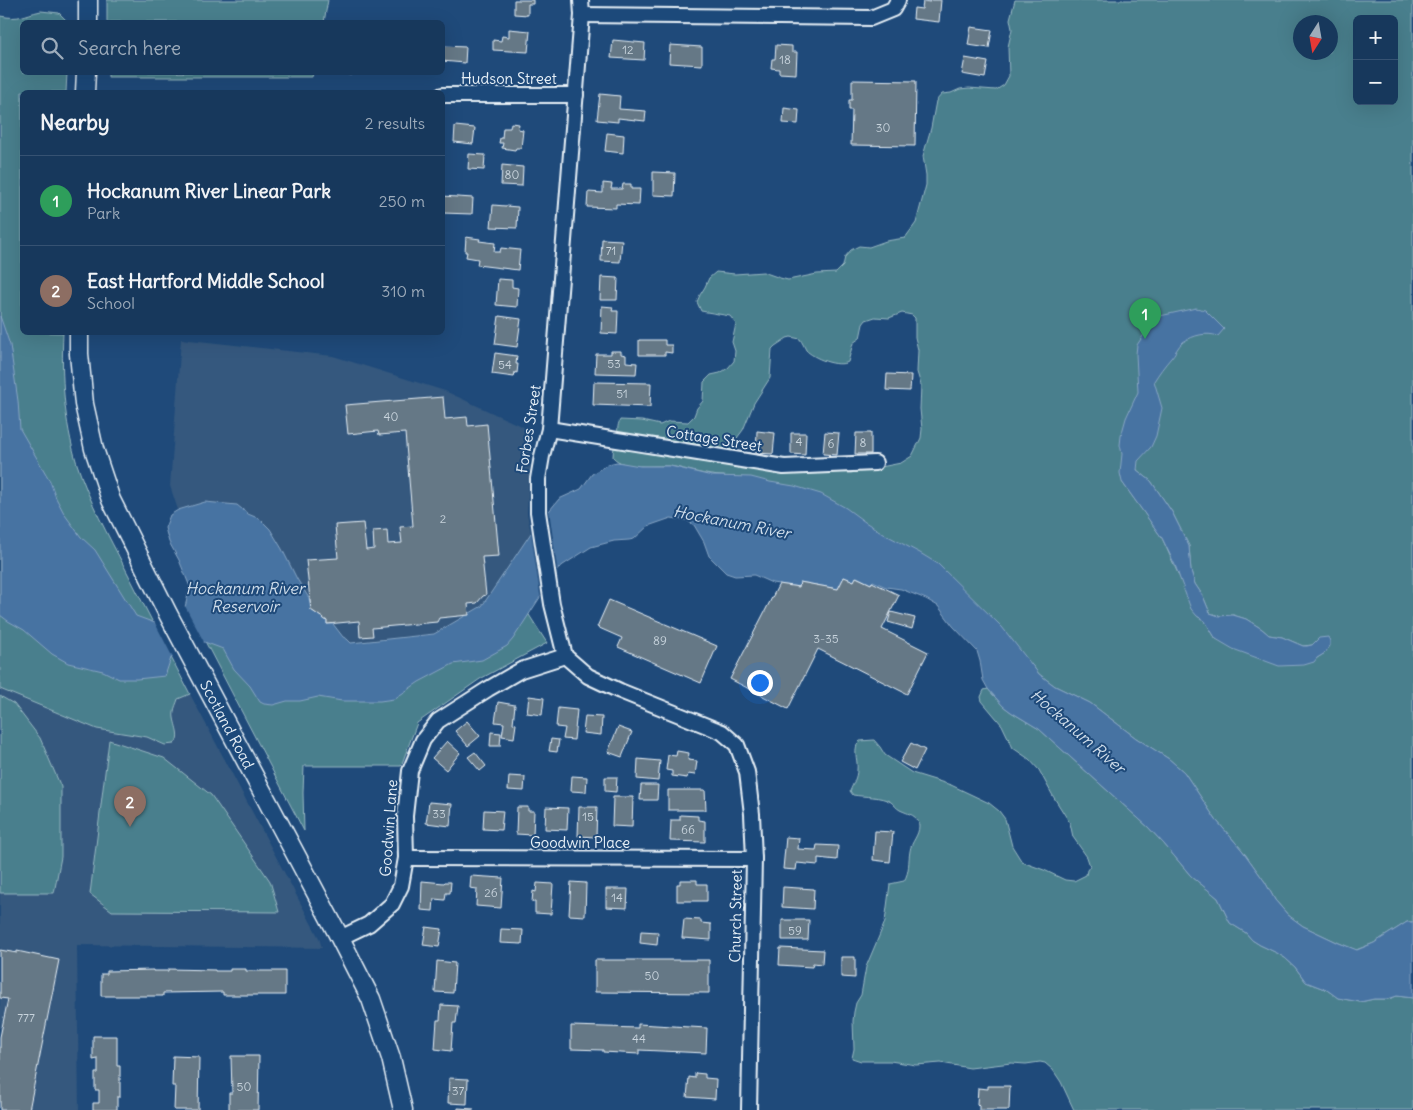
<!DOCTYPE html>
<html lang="en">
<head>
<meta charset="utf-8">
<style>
	:root { --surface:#17385c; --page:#244365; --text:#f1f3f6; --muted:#9eacbb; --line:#365272; --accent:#8abfa5 }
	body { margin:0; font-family:Delius,sans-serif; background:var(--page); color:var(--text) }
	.controls { position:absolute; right:15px; top:15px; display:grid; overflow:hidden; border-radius:8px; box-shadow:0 5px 20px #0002 }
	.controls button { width:45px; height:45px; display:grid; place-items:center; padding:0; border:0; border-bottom:1px solid var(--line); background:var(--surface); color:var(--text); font:25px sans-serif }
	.compass { position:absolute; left:1293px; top:15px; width:45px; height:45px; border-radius:50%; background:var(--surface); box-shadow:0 5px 20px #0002; rotate:191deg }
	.you { position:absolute; left:759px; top:682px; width:18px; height:18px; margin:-12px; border:4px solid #fff; border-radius:50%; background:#1a73e8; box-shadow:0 0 0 8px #1a73e833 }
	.badge { display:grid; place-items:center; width:32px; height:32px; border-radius:50%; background:var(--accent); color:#fff; font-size:16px; font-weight:700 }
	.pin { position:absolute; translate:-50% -41px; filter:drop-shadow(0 1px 2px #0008) }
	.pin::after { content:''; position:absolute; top:26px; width:18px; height:15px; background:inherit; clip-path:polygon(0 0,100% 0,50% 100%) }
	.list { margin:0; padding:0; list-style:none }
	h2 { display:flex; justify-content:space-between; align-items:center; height:65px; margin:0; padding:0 20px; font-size:21px }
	h2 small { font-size:16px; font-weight:400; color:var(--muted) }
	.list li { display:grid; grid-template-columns:32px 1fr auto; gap:15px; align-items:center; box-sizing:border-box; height:90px; padding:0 20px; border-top:1px solid var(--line) }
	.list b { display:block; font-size:19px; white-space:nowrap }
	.list p { margin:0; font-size:16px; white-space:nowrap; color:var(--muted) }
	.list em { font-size:16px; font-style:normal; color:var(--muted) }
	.icon { flex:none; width:28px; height:28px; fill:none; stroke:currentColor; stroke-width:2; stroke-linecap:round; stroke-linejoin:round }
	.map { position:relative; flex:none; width:1413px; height:1110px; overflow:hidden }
	.search { position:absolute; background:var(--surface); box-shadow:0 5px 20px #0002; left:20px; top:20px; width:425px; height:55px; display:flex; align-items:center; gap:12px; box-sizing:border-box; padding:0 18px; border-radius:8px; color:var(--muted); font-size:19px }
	.panel { position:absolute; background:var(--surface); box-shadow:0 5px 20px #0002; left:20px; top:90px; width:425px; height:245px; border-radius:8px }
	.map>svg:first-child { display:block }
</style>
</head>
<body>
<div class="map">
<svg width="1413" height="1110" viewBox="0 0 1413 1110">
	<rect width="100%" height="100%" fill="#1f4a7a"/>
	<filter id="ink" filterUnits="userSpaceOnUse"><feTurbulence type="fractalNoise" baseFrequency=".02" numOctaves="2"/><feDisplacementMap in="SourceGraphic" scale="10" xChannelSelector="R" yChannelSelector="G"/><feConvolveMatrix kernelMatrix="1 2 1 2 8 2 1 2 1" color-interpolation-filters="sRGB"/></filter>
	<g filter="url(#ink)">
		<g fill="#34587e">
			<polygon points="181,339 333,356 445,391 532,431 527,513 531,533 482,606 434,634 351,643 343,637 333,624 327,624 327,621 311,610 309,598 297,579 282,549 270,529 260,519 248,514 237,505 205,502 178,510 170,486"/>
			<polygon points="0,659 140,713 190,694 319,938 322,948 77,945 79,1110 0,1110"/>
		</g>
		<g fill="#497f8d" stroke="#98b8c2" fill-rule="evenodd">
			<polygon points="107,0 328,0 324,22 107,22"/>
			<path d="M1015 0H1413V922H1407L1374 943 1356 950 1339 943 1303 926 1288 915 1275 900 1265 882 1242 850 1216 820 1184 772 1169 759 1136 738 1090 703 1055 686 1039 674 1032 665 980 628 724 476C705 476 688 469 670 466 654 465 624 470 613 457 613 449 615 444 617 437 618 431 617 426 620 420L642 421 660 425 669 421 688 422 694 416 697 408 703 401 704 382 711 375 720 373 728 368 734 361 735 351 732 342 736 324 730 316 701 311 697 302 700 295 705 287 709 278 716 272 735 274 763 272 780 278 788 280 817 274 836 273 843 266 845 257 851 250 859 246 869 247 886 241 905 238 916 223 926 185V175L923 156 931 128 936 101 942 94 951 93 960 89 969 88 996 90 1004 85 1009 76 1008 47 1012 29 1010 19ZM1357 19H1394V101H1357ZM1300 22H1330V52H1300ZM902 313 912 315 915 318V337L918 350 917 372 921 385 920 409 922 429 921 438 912 456 901 463 851 473 792 470 735 456 737 438 743 430 754 403 770 378 772 349 775 346 787 338 791 337 800 339C802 342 804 346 806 350 813 358 838 368 848 362L853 343 860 338 863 324 866 320 875 317 889 318ZM1137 469V470L1151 481 1172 512 1189 546 1191 571 1195 584 1203 596 1210 613 1219 616 1233 615 1246 619 1262 629 1269 635 1282 637 1303 646 1312 645 1319 638 1325 653 1317 658 1216 639 1205 621 1197 616 1162 538 1122 482Z"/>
			<path d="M41 11 59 13 66 20V22H22V72L67 73 66 92H22V332L63 333C61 377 64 421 77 464 89 501 108 535 126 570 147 612 169 653 190 694L178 699C177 703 174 708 174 712 172 722 183 736 174 744L165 745 147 737 97 729 0 689V16C21 20 22 15 41 11Z"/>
			<polygon points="108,73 108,72 313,73 312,77 108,77"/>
			<polygon points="515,593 547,643 480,679 417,723 401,766 304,766 303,793 304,831 196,624 370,671"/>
			<path d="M988 689 1003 706 1011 712 1039 729 1148 827 1164 844 1191 876 1218 898 1230 923 1246 933 1252 940 1260 945 1277 953 1285 958 1295 967 1306 982 1327 990 1338 998 1360 1002 1374 999H1388L1397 996 1413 998V1110H1074L1061 1082 1053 1070 1045 1063 1040 1062 1026 1064 1011 1063 970 1068 941 1063 916 1065 890 1061H861L852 1058 854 1049 853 1021 854 1012 856 1003 861 995 866 967 885 922 890 884 904 881C910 871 908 862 910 851 911 842 919 836 919 826 919 815 908 814 900 810 896 808 894 804 891 802 881 796 865 797 853 795L850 791C853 784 857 777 857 770 858 759 854 756 857 744L860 741 874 740 880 747 885 755 912 773 951 785 989 803 999 811 1005 819 1012 846 1022 862 1044 870 1065 880 1074 881 1086 875 1087 870 1090 866 1087 857 1073 837 1070 823 1053 796 1039 770 1029 759 1013 748 1002 725 982 701 981 697 984 690Z"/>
			<polygon points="0,696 14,704 40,738 61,787 61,857 54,893 0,893"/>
			<polygon points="109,740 164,758 211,795 270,881 279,912 112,911 90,894"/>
		</g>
		<g fill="#4773a2" stroke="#87a5c4">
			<path d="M1196 308 1205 310 1224 329 1218 336C1206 332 1194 335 1183 342 1178 346 1175 354 1171 358 1164 366 1159 373 1154 381L1162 408 1156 436 1151 447 1138 461 1137 470 1151 481 1172 512 1189 546 1191 571 1195 584 1203 596 1210 613 1219 616 1233 615 1246 619 1262 629 1269 635 1282 637 1303 646H1307L1312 645 1319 638 1328 637 1330 641V646L1325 653 1317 658 1314 662 1304 665 1279 666 1233 649 1216 639 1205 621 1197 616 1191 609 1175 565 1162 538 1122 482 1120 473 1122 454 1120 445 1121 436 1126 418 1138 392 1136 354 1137 345 1147 330 1160 316Z"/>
			<polygon points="0,316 10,345 18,401 20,429 50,481 56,498 65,515 81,537 95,550 136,616 155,623 185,607 190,587 179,560 169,542 165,528 170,515 178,510 205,502 237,505 248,514 260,519 270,529 282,549 297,579 309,598 311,610 327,621 327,624 333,624 343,637 347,639 351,643 434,634 482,606 531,533 559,499 581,489 592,474 608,464 617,462 640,466 670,466 712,476 751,477 770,482 794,486 821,494 846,508 865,522 886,535 920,553 938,564 1002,627 1039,674 1055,686 1090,703 1136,738 1169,759 1184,772 1216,820 1242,850 1265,882 1275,900 1288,915 1303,926 1339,943 1357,950 1374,943 1407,922 1413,922 1413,998 1397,996 1388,999 1374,999 1360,1002 1338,998 1327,990 1306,982 1295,967 1285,958 1277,953 1260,945 1252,940 1246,933 1230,923 1218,898 1191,876 1164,844 1148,827 1039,729 1011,712 1003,706 988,689 983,680 980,661 977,651 953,626 938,606 926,599 901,589 886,587 873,581 871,584 857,577 854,581 844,577 838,589 800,582 799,587 772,583 754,575 735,576 726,573 709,556 704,542 694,525 686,520 671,518 648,526 634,539 629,540 614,541 591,547 563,565 559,568 513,639 507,646 482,660 453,664 419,682 394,699 380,701 342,701 318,697 300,701 287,701 273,705 264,704 260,702 250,686 234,669 223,649 199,640 171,658 165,676 137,679 119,679 103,671 68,663 52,654 24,630 8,621 0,615"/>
		</g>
		<g fill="#1f4a7a">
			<polygon points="549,510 558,575 541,601 531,532"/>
			<polygon points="185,606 204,642 199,643 173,658 154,621"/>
		</g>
		<g fill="#657886" stroke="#e8f1f8">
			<polygon points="514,0 533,0 533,4 528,4 528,15 514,14"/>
			<polygon points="930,0 941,0 939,22 913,19 914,8 922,9 923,1 930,2"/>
			<polygon points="971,27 992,30 989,48 968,45"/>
			<polygon points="509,29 530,31 528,52 493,50 493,40 501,41 502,36 509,37"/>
			<polygon points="613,40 645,43 644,60 611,58"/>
			<polygon points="670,45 702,47 702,65 669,63"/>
			<polygon points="776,45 792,46 792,52 797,52 796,74 779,73 779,69 771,68 772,59 775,59"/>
			<polygon points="443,46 466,47 465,63 442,61"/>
			<polygon points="965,58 988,62 985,78 962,74"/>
			<polygon points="328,72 352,72 351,75"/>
			<polygon points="852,80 916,81 915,146 851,145 852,110 849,110 849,100 852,100"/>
			<polygon points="600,94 620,96 619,109 646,111 645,121 618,118 618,122 597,120"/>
			<polygon points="784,108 799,110 798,124 783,123"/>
			<polygon points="511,123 519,124 518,129 523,130 521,148 516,148 515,150 502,148 503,143 499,143 500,138 502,138 503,128 510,128"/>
			<polygon points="455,126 475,128 473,144 454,142"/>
			<polygon points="607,133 624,135 623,153 605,151"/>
			<polygon points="469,154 485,155 484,170 468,169"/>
			<polygon points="502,165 523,167 522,186 501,185"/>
			<polygon points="653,172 675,173 674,196 653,195"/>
			<polygon points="603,183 612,184 611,189 622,189 623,184 631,184 631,189 640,189 639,205 616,204 616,208 587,207 588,192 603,193"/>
			<polygon points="442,196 473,198 472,214 442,213"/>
			<polygon points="493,205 518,207 517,228 491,227"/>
			<polygon points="466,237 480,239 479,241 495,243 494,252 500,252 501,248 520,250 518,270 477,265 478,259 466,257 467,252 465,252"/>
			<polygon points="602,239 622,240 620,262 601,261"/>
			<polygon points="601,277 618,278 617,300 600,300"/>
			<polygon points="498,279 512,280 512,287 518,288 517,307 496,305"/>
			<polygon points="602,306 613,307 612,311 618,311 617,334 601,333"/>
			<polygon points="499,316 521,319 517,347 495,344"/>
			<polygon points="639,340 665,340 665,345 672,345 672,353 665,352 665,355 639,355"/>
			<polygon points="611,351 621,351 621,354 626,355 626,362 637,363 636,374 595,373 596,354 611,354"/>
			<polygon points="495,353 517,356 516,364 518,364 517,373 515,372 514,377 492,374"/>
			<polygon points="887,374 911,375 910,391 886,390"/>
			<polygon points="594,382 651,383 650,407 593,405"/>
			<polygon points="443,397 445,419 467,417 468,426 487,424 499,556 482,557 486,595 483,596 477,603 468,604 469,615 439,618 437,622 372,628 373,636 360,637 359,621 327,624 327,621 311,610 306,560 338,558 335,525 363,523 366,550 374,549 373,531 387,530 388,544 402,543 400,527 413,526 405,433 379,435 378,431 348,434 345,405"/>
			<polygon points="757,431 775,433 773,454 756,453"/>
			<polygon points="825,432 839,433 837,455 823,454"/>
			<polygon points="791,433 806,433 805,455 791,454"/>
			<polygon points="856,433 871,433 871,454 855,454"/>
			<polygon points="844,577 854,581 856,577 871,584 872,582 899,595 882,629 928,652 907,694 818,649 788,709 730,679 779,584 799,587 800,582 838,589"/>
			<polygon points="609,600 717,646 701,683 618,647 622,638 597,627"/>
			<polygon points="891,612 915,618 912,629 888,622"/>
			<polygon points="529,696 544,698 542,715 527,713"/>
			<polygon points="498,702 515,705 513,723 516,724 514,738 502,736 504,723 495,722"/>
			<polygon points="558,708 577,710 574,740 563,739 565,728 556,727"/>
			<polygon points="585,716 602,717 601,735 583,733"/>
			<polygon points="467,721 480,736 468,746 455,731"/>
			<polygon points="618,727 632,732 622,757 608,752"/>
			<polygon points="491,732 501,733 500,746 490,746"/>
			<polygon points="551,739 559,740 557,752 549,751"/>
			<polygon points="447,741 460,753 446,770 432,758"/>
			<polygon points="911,743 925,750 915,770 900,762"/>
			<polygon points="677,751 689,753 688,760 697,761 695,775 688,774 687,778 672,776 672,771 666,770 668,755 676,756"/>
			<polygon points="475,752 486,766 480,771 468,757"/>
			<polygon points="638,759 660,761 658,781 637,779"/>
			<polygon points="509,776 525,777 524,791 508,790"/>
			<polygon points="572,776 587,777 586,792 571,791"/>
			<polygon points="605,777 617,777 616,792 605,791"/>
			<polygon points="641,785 658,785 657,800 640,800"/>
			<polygon points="668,790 705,790 706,810 668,810"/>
			<polygon points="613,797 633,797 632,827 612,826"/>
			<polygon points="429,802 452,804 450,826 426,823"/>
			<polygon points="517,807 528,807 528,811 534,811 533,835 516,834"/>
			<polygon points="546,807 568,808 567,830 545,829"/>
			<polygon points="579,807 597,807 596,837 578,836"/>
			<polygon points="484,810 503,811 501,830 483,829"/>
			<polygon points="680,815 698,816 698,820 705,821 705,842 670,841 671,820 680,820"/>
			<polygon points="875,831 893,832 890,862 873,860"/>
			<polygon points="786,837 799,838 798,849 816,850 817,845 838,846 837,860 818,858 818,865 797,863 796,870 783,869"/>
			<polygon points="471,876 503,878 501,908 476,906 477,889 470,888"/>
			<polygon points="680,880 697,880 697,884 707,884 707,901 677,901 677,884 680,884"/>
			<polygon points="422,881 444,883 445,882 451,882 450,893 446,893 445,900 434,899 433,911 421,910"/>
			<polygon points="571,882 586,883 585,916 569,915"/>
			<polygon points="537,883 553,884 551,914 535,913 535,902 532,902 533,891 536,892"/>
			<polygon points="783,887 814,889 813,909 782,907"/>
			<polygon points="606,889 628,889 627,908 606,907"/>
			<polygon points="684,919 701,920 701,923 711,924 711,940 682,938"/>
			<polygon points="782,920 809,920 808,940 782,940"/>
			<polygon points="426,927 442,929 439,947 423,945"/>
			<polygon points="501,929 523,930 522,944 500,943"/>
			<polygon points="641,931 658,932 657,945 640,943"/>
			<polygon points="780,948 823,950 822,964 813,963 812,967 779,965"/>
			<polygon points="0,950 17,953 17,951 59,960 29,1110 0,1110 0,1037 8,999 0,998"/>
			<polygon points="841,957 855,957 855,978 841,977"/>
			<polygon points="595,960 709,960 709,993 595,992"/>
			<polygon points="437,961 455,963 453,993 435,992"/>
			<polygon points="168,969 215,970 215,971 230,971 230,969 246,969 246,971 285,971 285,995 223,995 223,992 163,993 163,996 101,996 101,974 107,974 107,971 153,970 153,971 168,971"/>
			<polygon points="441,1005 458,1006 456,1023 453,1023 451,1051 435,1049 437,1020 440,1020"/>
			<polygon points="638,1024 707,1028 706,1053 639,1050 639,1054 603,1052 603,1050 571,1049 571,1026 638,1028"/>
			<polygon points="93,1036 117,1036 117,1066 120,1066 120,1097 117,1097 117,1110 93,1110 93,1103 99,1103 99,1090 95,1090 95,1073 98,1073 98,1059 93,1060"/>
			<polygon points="173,1056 199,1057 198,1110 174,1110 175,1086 172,1086"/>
			<polygon points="231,1056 259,1056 258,1110 229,1110 229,1093 232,1093"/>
			<polygon points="695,1073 705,1074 705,1078 716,1079 715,1099 687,1097 689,1077 695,1078"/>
			<polygon points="449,1078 468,1079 467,1104 448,1103"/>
			<polygon points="988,1086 1010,1086 1009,1110 979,1110 979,1106 977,1104 978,1088 988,1089"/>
			<polygon points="458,1108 474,1109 474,1110 458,1110"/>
		</g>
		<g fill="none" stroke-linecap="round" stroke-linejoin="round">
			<defs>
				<g id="minor">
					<polyline points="581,0 582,15 549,429 542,456 538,479 538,512 552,604 565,656 588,676 620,691 722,732 737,745 747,772 752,814 754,859 749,1110"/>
					<polyline points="582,15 871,18 893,9 898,0"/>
					<polyline points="442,95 576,95"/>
					<polyline points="549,429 784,467 875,463"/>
					<polyline points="406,858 754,859"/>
					<polyline points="340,938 369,924 392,904 401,886 406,858 405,816 410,771 423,740 438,721 488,689 521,670 565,656"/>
				</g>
				<g id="major">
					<polyline points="88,22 88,0"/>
					<polyline points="85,92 86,72"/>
					<path id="s1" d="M79 332V354L84 404 94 449 111 500 168 614 340 938 371 999 391 1058 403 1110"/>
				</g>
			</defs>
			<use href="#minor" stroke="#e8f1f8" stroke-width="18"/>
			<use href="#major" stroke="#e8f1f8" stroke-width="21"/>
			<use href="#minor" stroke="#1f4a7a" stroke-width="14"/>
			<use href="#major" stroke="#1f4a7a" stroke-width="18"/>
		</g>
	</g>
	<g text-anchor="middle" stroke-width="4" stroke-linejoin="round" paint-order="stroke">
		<g font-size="12" fill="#c7d3dc">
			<text x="628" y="54">12</text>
			<text x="785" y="64">18</text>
			<text x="883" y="132">30</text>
			<text x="512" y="179">80</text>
			<text x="611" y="255">71</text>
			<text x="614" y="368">53</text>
			<text x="505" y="369">54</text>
			<text x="622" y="398">51</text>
			<text x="391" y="421">40</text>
			<text x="799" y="446">4</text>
			<text x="863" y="447">8</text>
			<text x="831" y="448">6</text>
			<text x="443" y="523">2</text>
			<text x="826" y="643">3-35</text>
			<text x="660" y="645">89</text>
			<text x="439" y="818">33</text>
			<text x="588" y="821">15</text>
			<text x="688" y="834">66</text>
			<text x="491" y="897">26</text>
			<text x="617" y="902">14</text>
			<text x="795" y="935">59</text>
			<text x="652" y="980">50</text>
			<text x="26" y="1022">777</text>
			<text x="639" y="1043">44</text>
			<text x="244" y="1091">50</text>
			<text x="458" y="1095">37</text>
		</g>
		<g font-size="15" fill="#e8f1f8" stroke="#1f4a7a">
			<text x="509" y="84">Hudson Street</text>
			<text transform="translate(529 429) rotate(-81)" y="5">Forbes Street</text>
			<text transform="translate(714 439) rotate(9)" y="5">Cottage Street</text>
			<text dy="5" stroke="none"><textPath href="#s1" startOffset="425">Scotland Road</textPath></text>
			<text transform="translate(389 828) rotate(-86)" y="5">Goodwin Lane</text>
			<text x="580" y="848">Goodwin Place</text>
			<text transform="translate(736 916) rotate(-89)" y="5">Church Street</text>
		</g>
		<g font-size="16" font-style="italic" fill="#d0deeb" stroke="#1f4a7a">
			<text transform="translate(732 522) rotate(11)" y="6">Hockanum River</text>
			<text x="245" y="594">Hockanum River<tspan x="245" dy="18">Reservoir</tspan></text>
			<text transform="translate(1078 731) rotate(41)" y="6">Hockanum River</text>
		</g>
	</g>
</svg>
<div class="controls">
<button>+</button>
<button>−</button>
</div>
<svg class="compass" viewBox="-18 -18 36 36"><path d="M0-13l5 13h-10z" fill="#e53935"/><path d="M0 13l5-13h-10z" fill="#9eacbb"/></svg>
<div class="you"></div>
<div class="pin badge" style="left:1145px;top:339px;background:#2e9e5b">1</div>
<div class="pin badge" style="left:130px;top:827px;background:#8d6e63">2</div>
<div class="search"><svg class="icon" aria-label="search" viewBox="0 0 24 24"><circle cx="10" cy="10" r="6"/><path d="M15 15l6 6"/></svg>Search here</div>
<section class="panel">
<h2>Nearby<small>2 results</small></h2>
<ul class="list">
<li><span class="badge" style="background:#2e9e5b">1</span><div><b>Hockanum River Linear Park</b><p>Park</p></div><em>250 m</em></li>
<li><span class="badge" style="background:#8d6e63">2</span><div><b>East Hartford Middle School</b><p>School</p></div><em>310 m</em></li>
</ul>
</section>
</div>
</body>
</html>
